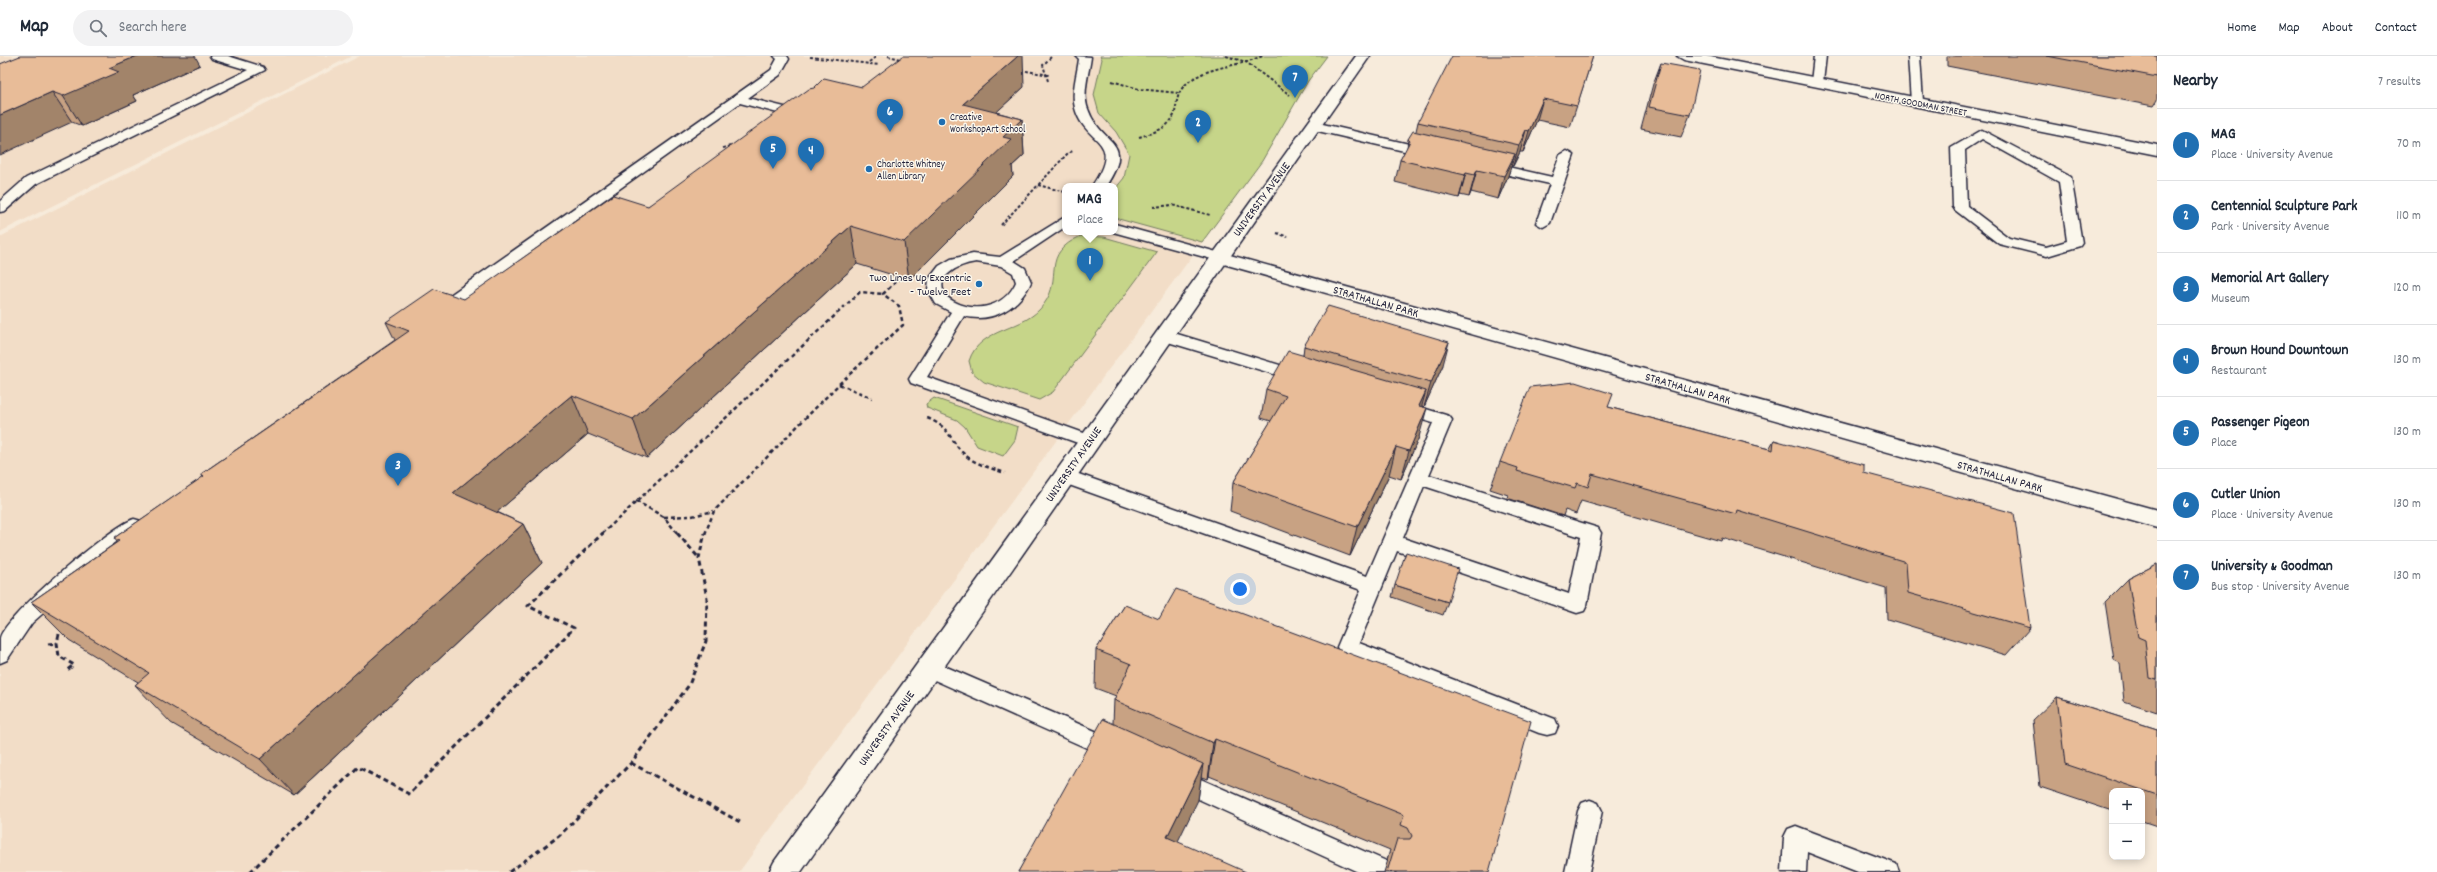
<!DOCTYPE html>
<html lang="en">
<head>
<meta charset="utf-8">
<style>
	:root { --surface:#fff; --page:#f2f2f3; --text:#1f2937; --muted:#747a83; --line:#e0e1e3; --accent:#1f6fb2 }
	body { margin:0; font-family:Dekko,sans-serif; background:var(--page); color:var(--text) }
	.controls { position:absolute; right:12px; bottom:12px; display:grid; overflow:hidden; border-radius:8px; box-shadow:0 2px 10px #0003 }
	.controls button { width:36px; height:36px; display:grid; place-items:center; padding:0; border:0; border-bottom:1px solid var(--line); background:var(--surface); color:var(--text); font:20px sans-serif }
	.you { position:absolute; left:1240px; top:533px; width:14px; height:14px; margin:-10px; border:3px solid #fff; border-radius:50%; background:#1a73e8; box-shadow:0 0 0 6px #1a73e833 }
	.badge { display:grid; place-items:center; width:26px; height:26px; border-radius:50%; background:var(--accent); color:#fff; font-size:13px; font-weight:700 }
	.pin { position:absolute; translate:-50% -33px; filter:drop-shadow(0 1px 2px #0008) }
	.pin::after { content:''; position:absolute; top:21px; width:14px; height:12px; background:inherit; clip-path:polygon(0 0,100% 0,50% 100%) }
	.popup { position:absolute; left:1062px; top:127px; width:56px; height:52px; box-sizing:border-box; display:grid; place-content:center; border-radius:8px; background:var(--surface); filter:drop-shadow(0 1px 3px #0005); font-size:13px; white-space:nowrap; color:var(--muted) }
	.popup b { font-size:15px; color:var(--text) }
	.popup::after { content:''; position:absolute; left:50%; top:100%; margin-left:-8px; border:8px solid transparent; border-top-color:var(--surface) }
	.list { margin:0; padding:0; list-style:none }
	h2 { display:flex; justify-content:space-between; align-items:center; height:52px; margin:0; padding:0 16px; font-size:17px }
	h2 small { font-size:13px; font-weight:400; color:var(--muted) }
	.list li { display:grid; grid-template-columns:26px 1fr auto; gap:12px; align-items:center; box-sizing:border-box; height:72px; padding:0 16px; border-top:1px solid var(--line) }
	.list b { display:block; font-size:15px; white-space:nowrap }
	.list p { margin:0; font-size:13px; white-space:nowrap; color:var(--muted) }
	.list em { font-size:13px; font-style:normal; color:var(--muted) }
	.icon { flex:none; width:22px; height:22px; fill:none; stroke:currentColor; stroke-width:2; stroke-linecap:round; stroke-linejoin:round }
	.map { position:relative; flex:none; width:2157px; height:816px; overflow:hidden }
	header { display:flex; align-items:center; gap:24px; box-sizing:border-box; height:56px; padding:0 20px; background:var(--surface); border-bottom:1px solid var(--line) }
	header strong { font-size:19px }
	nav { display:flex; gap:22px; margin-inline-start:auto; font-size:14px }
	.search { width:280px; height:36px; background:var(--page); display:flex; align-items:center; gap:10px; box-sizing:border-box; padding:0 14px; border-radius:22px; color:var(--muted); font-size:15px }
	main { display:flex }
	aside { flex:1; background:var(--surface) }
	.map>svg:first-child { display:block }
</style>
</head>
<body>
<header>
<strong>Map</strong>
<div class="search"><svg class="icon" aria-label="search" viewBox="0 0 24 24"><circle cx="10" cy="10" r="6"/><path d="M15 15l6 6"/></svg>Search here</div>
<nav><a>Home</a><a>Map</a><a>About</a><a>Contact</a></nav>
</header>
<main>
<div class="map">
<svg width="2157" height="816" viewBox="0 0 2157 816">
	<rect width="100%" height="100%" fill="#f7ebdb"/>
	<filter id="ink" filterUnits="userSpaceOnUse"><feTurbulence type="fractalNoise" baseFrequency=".025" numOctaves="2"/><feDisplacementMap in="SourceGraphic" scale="8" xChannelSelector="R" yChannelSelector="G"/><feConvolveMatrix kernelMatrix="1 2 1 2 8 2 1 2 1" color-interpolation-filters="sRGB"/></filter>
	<g filter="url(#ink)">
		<g fill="#f2ddc7" fill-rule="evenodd">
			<polygon points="0,0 352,0 0,176"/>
			<path d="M360 0H1327L1308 25 1262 105 739 816H0V181ZM1065 130H1115V176H1065Z"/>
		</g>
		<g fill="#c6d589" stroke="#747c62">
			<polygon points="1100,0 1327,0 1308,25 1262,105 1202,186 1115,162 1115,133 1124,122 1129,98 1116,76 1099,57 1094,39 1102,3"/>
			<path d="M1081 180 1104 181 1157 196 1053 336 1039 344 984 326 972 316 969 305C980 270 1025 276 1044 248 1064 221 1039 199 1081 180Z"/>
			<polygon points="934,342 1018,371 1015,384 1003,400 977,390 965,371 957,364 927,352 926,348"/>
		</g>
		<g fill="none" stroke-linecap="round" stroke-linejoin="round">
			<defs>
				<g id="service">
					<polygon points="210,0 228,0 263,11 265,14 36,128 5,155 0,156 0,145 26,122 248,14 212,3"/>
					<polygon points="774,0 787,0 789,3 780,19 748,42 809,57 810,60 809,63 804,64 740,47 445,257 433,257 431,254 433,251 771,14 777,3"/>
					<path d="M1076 0 1091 1C1089 18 1082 37 1088 53 1101 90 1137 83 1106 130H1092C1125 81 1085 90 1075 52 1071 36 1077 19 1079 3Z"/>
					<polygon points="1814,0 1826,0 1823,26 1817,30 1811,26"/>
					<polygon points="1908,0 1920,0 1923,46 1917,50 1911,46"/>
					<polygon points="1314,66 1435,94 1437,97 1430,101 1309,73 1308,70"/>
					<path d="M1982 74 2071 121 2082 187 2080 190 2047 200 1999 188 1955 154 1953 151 1951 92ZM1982 83 2059 126 2067 185 2046 191 2009 182 1967 150 1965 94Z"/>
					<polygon points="1567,95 1574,99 1550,167 1543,171 1536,167 1550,128 1481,113 1479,110 1486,106 1552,121 1560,99"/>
					<path d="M1065 161V171L1014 205 1025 212 1031 226C1020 251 992 268 964 260L927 321 1095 381 1098 385 1095 389 1089 391 911 327 909 323 951 256 936 248 928 234 929 223 939 210 951 203 973 198 1000 201ZM976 206 1001 210 1013 217 1016 226C1004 253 970 259 947 241 931 221 960 208 976 206Z"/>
					<polygon points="1115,168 1224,198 1226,201 1219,205 1113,176 1115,176"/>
					<polygon points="1164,274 1306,317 1308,321 1306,325 1300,326 1158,283 1156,279 1158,275"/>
					<path d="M1403 346 1449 360 1452 364 1429 419 1598 472 1601 477 1587 549 1584 555 1577 557 1397 495 1359 587 1555 663 1558 670 1555 677 1547 679 1539 677 1340 597 1337 591 1361 534 1058 425 1055 420 1058 415 1064 414 1070 415 1367 520 1433 367 1397 356 1394 352 1397 348ZM1424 430 1581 481 1569 538 1403 482Z"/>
					<path d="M134 463 141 465 143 470 141 475 114 494 32 567 7 604 0 607C0 599 0 589 0 582 5 560 111 470 134 463Z"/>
					<polygon points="928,603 1123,687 1126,694 1123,701 1115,704 1107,701 921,618 917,612 921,606"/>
					<polygon points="1178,713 1393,808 1396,816 1358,816 1170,730 1167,723 1170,716"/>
					<polygon points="1590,744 1598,747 1602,755 1589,816 1565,816 1578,755 1582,747"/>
					<polygon points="1796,770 1896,808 1899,816 1858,816 1807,796 1806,816 1782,816 1784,781 1788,773"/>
				</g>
				<polygon id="minor" points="1219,196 2157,454 2157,472 1213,205 1210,201 1213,197"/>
				<g id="secondary">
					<polygon points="1356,0 1370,0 801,816 769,816 774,806"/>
					<polygon points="1677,0 1706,0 2157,89 2157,99 1684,4"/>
				</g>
			</defs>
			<use href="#service" stroke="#22223b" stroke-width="3"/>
			<use href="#minor" stroke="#22223b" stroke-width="3"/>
			<use href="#secondary" stroke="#22223b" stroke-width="3"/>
			<g stroke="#22223b" stroke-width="2" stroke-dasharray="3 2" stroke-linecap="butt">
				<polyline points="888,0 901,3"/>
				<polyline points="1226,0 1246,6 1263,0"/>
				<polyline points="810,1 879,9"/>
				<polyline points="869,6 877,0"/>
				<polyline points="1021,14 1049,19"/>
				<polyline points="1048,25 1043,9 1051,1"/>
				<polyline points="1112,25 1139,33 1179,37"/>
				<path d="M1139 81C1153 77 1171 72 1175 56 1177 46 1177 38 1184 30 1199 14 1226 11 1246 6L1290 39"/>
				<polyline points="723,92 734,89"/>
				<polyline points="1038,129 1065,136"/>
				<polyline points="1153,151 1172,149 1210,159"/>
				<polyline points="1001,169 1068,97 1073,95"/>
				<polyline points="1277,177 1288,181"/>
			</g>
			<g stroke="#22223b" stroke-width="2.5" stroke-dasharray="4 3" stroke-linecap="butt">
				<polyline points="839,328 872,342"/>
				<path d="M927 362C951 372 947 380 962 396 973 408 991 412 1005 417"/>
				<polyline points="636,445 664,461 678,478"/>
				<polyline points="664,461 692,460 714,455"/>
				<polyline points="602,478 860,236 883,238"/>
				<polyline points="705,478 714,455 839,328 903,269 899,250 883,238 900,222"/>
			</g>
			<g stroke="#22223b" stroke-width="3" stroke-dasharray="5 3.5" stroke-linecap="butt">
				<polyline points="677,477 699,502"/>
				<polyline points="59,578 57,587 59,600 74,609 67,614"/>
				<polyline points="48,588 57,587"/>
				<polyline points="631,707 740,766"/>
				<polyline points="250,816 358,711 409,738 574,572 528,550 603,477"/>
				<polyline points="509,816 559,780 631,707 689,629 706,585 707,542 699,502 705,477"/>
			</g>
			<use href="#service" fill="#fbf7ec" fill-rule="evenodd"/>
			<use href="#minor" fill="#fbf7ec" fill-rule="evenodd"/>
			<use href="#secondary" fill="#fbf7ec" fill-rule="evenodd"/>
		</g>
		<g fill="#c8a283" stroke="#22223b">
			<polygon points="1593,0 1570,71 1537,64 1523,96 1520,96 1513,110 1511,110 1508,120 1498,143 1471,136 1469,141 1460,139 1459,142 1395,126 1400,104 1407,92 1408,83 1416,75 1418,66"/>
			<polygon points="1947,0 2157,0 2157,44 2153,50 1947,10"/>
			<polygon points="1661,7 1690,59 1681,81 1641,73 1653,28"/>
			<polygon points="0,8 200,9 133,39 137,45 82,70 72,66"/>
			<polygon points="862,31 1024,31 996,56 1022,63 1024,99 1012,110 1013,120 909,224 857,208 647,402 588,378 497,456 523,468 542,507 294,739 171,667 135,629 138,626 69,584 31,546 117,486 114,482 203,421 201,418 395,284 386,266 464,243 648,150"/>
			<polygon points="1304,290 1443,309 1424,351 1422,350 1419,381 1401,423 1389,419 1350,500 1230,455 1233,427 1271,365 1261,362 1266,333 1303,299"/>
			<polygon points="1608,351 1769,393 1774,384 1864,417 2030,572 2006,599 1887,563 1886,532 1722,482 1721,485 1581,445 1576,458 1565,454 1563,460 1507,442 1508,439 1490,433 1500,406"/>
			<polygon points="2157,508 2157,656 2124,645 2120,607 2114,604 2105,546 2128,523"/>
			<polygon points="1395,529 1448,546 1443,559 1392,541"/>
			<polygon points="1125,549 1489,816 1384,816 1388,804 1387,804 1390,794 1209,720 1208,723 1201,721 1198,744 1018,816 1113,667 1114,644 1116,640 1095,632 1096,594"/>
			<polygon points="2057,641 2157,673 2157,770 2142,765 2142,735 2112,735 2112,755 2040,731 2033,664"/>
		</g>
		<g fill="#a2846a" stroke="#22223b">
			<polygon points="137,0 195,0 200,9 133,39 137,45 82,70 63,40 109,12"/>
			<polygon points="1018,0 1023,0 1024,31 966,84 963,48"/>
			<polygon points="52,36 72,66 0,99 0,59"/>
			<polygon points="1543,43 1537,64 1523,96 1529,75"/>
			<polygon points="1022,63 1024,99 1012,110 1013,120 909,224 904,186 1003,81"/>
			<polygon points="1526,74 1520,96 1513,110 1519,89"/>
			<polygon points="1515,98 1508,120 1498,143 1504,120"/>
			<polygon points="1477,114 1471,136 1469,141 1475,119"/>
			<polygon points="1466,117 1460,139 1459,142 1465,119"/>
			<polygon points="851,170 857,208 647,402 633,363"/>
			<polygon points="1449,286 1443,309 1424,351 1431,327"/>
			<polygon points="1426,335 1418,364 1419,350"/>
			<polygon points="572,339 588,378 474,476 453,437"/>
			<polygon points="1427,352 1419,381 1401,423 1409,395"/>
			<polygon points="1396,391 1389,419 1350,500 1357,471"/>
			<polygon points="523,468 542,507 294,739 260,703"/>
			<polygon points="1215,683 1209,720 1208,723 1213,687"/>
			<polygon points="1203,708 1198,744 1163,816 1167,781"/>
		</g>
		<g fill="#e8bc98" stroke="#22223b">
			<polygon points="20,0 137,0 109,12 119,16 63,40 52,36 0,59 0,8"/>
			<polygon points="903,0 1018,0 963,48 1022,63 1003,81 1011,83 904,186 851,170 633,363 572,339 453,437 523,468 260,703 135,629 149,617 31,546 119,485 114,482 204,420 201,418 409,275 386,266 434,233 464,243 613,139 648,150 809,33 814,32 824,22 862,31"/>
			<polygon points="1452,0 1593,0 1577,50 1543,43 1529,75 1526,74 1519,89 1418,66"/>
			<polygon points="2047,0 2157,0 2157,21"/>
			<polygon points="1661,7 1700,14 1690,59 1649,51"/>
			<polygon points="1413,75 1515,98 1504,120 1477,114 1475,119 1466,117 1465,119 1400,104 1410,85 1408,83"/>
			<polygon points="1328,250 1449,286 1431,327 1304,290"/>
			<polygon points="1288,295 1426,335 1419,350 1427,352 1409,395 1396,391 1357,471 1233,427 1286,340 1266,333"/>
			<polygon points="1575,326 1613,338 1608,351 1773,394 1774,384 1864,409 1864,417 2014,457 2030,572 1908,537 1906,506 1737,454 1736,458 1592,418 1588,431 1577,427 1575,432 1517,415 1518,412 1500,406 1530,331"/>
			<polygon points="1406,496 1458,513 1448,546 1395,529"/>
			<polygon points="2157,508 2157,624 2149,622 2145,584 2138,581 2128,523"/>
			<polygon points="1176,533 1531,665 1489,816 1387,816 1397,783 1410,783 1412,780 1408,772 1401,769 1404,759 1215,683 1213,687 1114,644 1131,608 1096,594 1125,549 1159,563"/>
			<polygon points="2057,641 2157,673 2157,739 2065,708"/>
			<polygon points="1103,663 1203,708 1167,781 1246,816 1018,816"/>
		</g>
	</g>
	<g fill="#1f6fb2" stroke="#fbf7ec" stroke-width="1.5">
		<circle cx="942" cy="66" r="4"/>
		<circle cx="869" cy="113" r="4"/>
		<circle cx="979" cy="228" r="4"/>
	</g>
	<g text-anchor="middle" stroke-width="3" stroke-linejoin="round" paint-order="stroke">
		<g font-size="10" fill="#22223b" stroke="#fbf7ec">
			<text transform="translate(1921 47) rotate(11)" y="4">NORTH GOODMAN STREET</text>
		</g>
		<g font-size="10" fill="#22223b" stroke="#fbf7ec" text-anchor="start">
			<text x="950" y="64">Creative<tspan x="950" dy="12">WorkshopArt School</tspan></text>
			<text x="877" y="111">Charlotte Whitney<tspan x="877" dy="12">Allen Library</tspan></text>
		</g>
		<g font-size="12" fill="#22223b" stroke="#fbf7ec">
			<text transform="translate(1261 143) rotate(-54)" y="4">UNIVERSITY AVENUE</text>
			<text transform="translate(1376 245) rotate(16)" y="4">STRATHALLAN PARK</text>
			<text transform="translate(1688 332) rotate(16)" y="4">STRATHALLAN PARK</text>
			<text transform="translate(1073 408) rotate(-55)" y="4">UNIVERSITY AVENUE</text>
			<text transform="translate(2000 420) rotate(16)" y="4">STRATHALLAN PARK</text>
			<text transform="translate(886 672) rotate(-55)" y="4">UNIVERSITY AVENUE</text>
		</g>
		<g font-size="12" fill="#22223b" stroke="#fbf7ec" text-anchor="end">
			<text x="971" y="225">Two Lines Up Excentric<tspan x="971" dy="14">- Twelve Feet</tspan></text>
		</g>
	</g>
</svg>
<div class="controls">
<button>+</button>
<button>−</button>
</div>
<div class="you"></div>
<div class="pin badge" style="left:1090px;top:225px">1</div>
<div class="popup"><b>MAG</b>Place</div>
<div class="pin badge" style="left:1198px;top:87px">2</div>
<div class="pin badge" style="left:398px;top:430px">3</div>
<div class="pin badge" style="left:811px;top:115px">4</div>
<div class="pin badge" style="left:773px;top:113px">5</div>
<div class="pin badge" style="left:890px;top:76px">6</div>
<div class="pin badge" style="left:1295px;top:42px">7</div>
</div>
<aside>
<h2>Nearby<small>7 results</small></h2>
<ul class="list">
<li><span class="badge">1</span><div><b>MAG</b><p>Place · University Avenue</p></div><em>70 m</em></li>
<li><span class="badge">2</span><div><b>Centennial Sculpture Park</b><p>Park · University Avenue</p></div><em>110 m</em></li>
<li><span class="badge">3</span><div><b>Memorial Art Gallery</b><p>Museum</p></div><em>120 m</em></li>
<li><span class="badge">4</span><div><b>Brown Hound Downtown</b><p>Restaurant</p></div><em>130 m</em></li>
<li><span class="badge">5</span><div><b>Passenger Pigeon</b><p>Place</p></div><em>130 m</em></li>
<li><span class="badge">6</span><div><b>Cutler Union</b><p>Place · University Avenue</p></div><em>130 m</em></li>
<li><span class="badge">7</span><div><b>University &amp; Goodman</b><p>Bus stop · University Avenue</p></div><em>130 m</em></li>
</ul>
</aside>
</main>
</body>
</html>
